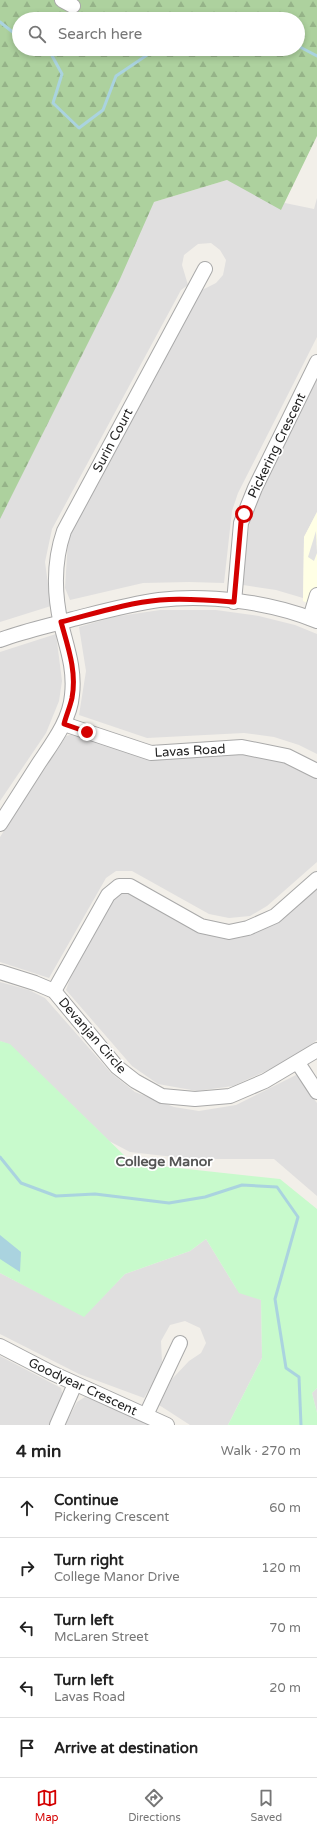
<!DOCTYPE html>
<html lang="en">
<head>
<meta charset="utf-8">
<style>
	:root { --surface:#fff; --page:#f2f2f2; --text:#222; --muted:#767676; --line:#e0e0e0; --accent:#d40000 }
	body { margin:0; font-family:"Varela Round",sans-serif; background:var(--page); color:var(--text) }
	.stop { position:absolute; width:12px; height:12px; margin:-9px; border:3px solid #d40000; border-radius:50%; background:#fff }
	.stop.end { background:#d40000; border-color:#fff; box-shadow:0 1px 4px #0008 }
	.list { margin:0; padding:0; list-style:none }
	h2 { display:flex; justify-content:space-between; align-items:center; height:52px; margin:0; padding:0 16px; font-size:17px }
	h2 small { font-size:13px; font-weight:400; color:var(--muted) }
	.list li { display:grid; grid-template-columns:26px 1fr auto; gap:12px; align-items:center; box-sizing:border-box; height:60px; padding:0 16px; border-top:1px solid var(--line) }
	.list b { display:block; font-size:15px; white-space:nowrap }
	.list p { margin:0; font-size:13px; white-space:nowrap; color:var(--muted) }
	.list em { font-size:13px; font-style:normal; color:var(--muted) }
	.icon { flex:none; width:22px; height:22px; fill:none; stroke:currentColor; stroke-width:2; stroke-linecap:round; stroke-linejoin:round }
	.map { position:relative; flex:none; width:317px; height:1425px; overflow:hidden }
	.search { position:absolute; background:var(--surface); box-shadow:0 2px 6px #0003; left:12px; right:12px; top:12px; height:44px; display:flex; align-items:center; gap:10px; box-sizing:border-box; padding:0 14px; border-radius:22px; color:var(--muted); font-size:15px }
	.sheet { height:352px; background:var(--surface) }
	nav { display:flex; justify-content:space-around; align-items:center; box-sizing:border-box; height:56px; border-top:1px solid var(--line); background:var(--surface); font-size:11px; color:var(--muted) }
	nav a { display:grid; justify-items:center; gap:2px }
	nav .on { color:var(--accent) }
	.map>svg:first-child { display:block }
</style>
</head>
<body>
<div class="map">
<svg width="317" height="1425" viewBox="0 0 317 1425">
	<defs>
		<pattern id="forest-firs" width="22" height="20" patternUnits="userSpaceOnUse"><rect width="22" height="20" fill="#add19e"/><path d="M5 1l3.5 6h-7zM16 11l3.5 6h-7z" fill="#95b388"/></pattern>
	</defs>
	<rect width="100%" height="100%" fill="#f2efe9"/>
	<g fill="#e0dfdf">
		<polygon points="0,37 154,202 227,180 285,203 314,209 317,198 317,337 238,493 232,511 224,583 189,582 143,583 70,600 65,588 68,539 83,507 202,290 216,283 223,275 226,260 220,250 211,243 198,244 184,255 182,265 188,285 181,290 52,529 45,562 51,606 0,622"/>
		<polygon points="317,378 317,512 304,537 303,598 276,590 243,585 245,553 251,515 258,495"/>
		<polygon points="160,610 216,610 259,616 295,625 317,634 317,754 299,745 274,737 244,733 147,738 79,715 86,671 79,627 113,617"/>
		<polygon points="56,634 62,681 59,701 46,733 0,801 0,652"/>
		<polygon points="73,734 142,756 250,753 294,763 317,775 317,862 267,906 250,916 229,918 209,914 132,871 116,871 106,878 49,978 0,962 0,837 66,736"/>
		<polygon points="317,887 317,1040 290,1060 233,1086 197,1091 158,1084 132,1066 66,990 70,979 112,900 123,893 137,895 218,935 240,938 263,928"/>
		<polygon points="0,982 29,990 45,998 111,1073 135,1092 174,1107 199,1111 236,1105 296,1075 317,1103 317,1196 274,1159 191,1159 130,1152 109,1141 10,1045 0,1041"/>
		<polygon points="206,1239 236,1288 261,1300 262,1358 228,1425 190,1425 159,1405 172,1379 189,1361 201,1353 206,1343 200,1328 185,1321 170,1325 161,1341 162,1362 155,1379 144,1398 79,1374 0,1334 0,1273 84,1316 125,1274 190,1251"/>
		<polygon points="0,1356 61,1388 63,1397 49,1425 0,1425"/>
		<polygon points="317,1388 317,1413 312,1393"/>
		<polygon points="85,1397 146,1419 155,1425 65,1425 77,1402"/>
	</g>
	<polygon fill="#ffffe5" points="317,512 317,608 303,601 304,537"/>
	<path fill="url(#forest-firs)" fill-rule="evenodd" d="M0 0H317V136L281 210 227 180 154 202 120 279 0 519ZM19 19H298V49H19Z"/>
	<polygon fill="#c8facc" points="0,1041 10,1044 132,1163 280,1179 317,1209 317,1388 312,1393 317,1413 317,1425 228,1425 262,1358 261,1300 239,1293 206,1239 190,1251 125,1274 84,1317 0,1273"/>
	<polygon fill="#e2e2e2" points="316,531 317,553 314,561 308,557"/>
	<polygon fill="#aad3df" points="0,1235 21,1252 20,1272 0,1259"/>
	<g fill="none" stroke-linecap="round" stroke-linejoin="round">
		<g stroke="#aad3df" stroke-width="3">
			<polyline points="170,19 208,19"/>
			<polyline points="0,22 19,37"/>
			<polyline points="298,46 317,56"/>
			<polyline points="34,49 50,52 62,74 53,103 79,128 103,110 116,76 156,49"/>
			<polyline points="0,1157 21,1183 56,1196 95,1194 169,1203 205,1197 242,1185 277,1187 298,1217 275,1299 286,1368 299,1377 301,1425"/>
		</g>
		<defs>
			<g id="minor">
				<polyline points="62,0 73,6"/>
				<polyline points="234,602 241,523 255,488 317,362"/>
				<polyline points="310,618 317,595"/>
				<path d="M0 640C24 631 48 626 73 619 101 612 130 604 159 600 208 594 271 602 317 621"/>
				<polyline points="64,724 151,753 242,747 287,756 317,771"/>
				<path d="M0 824C13 804 26 783 39 763 53 742 70 720 72 695 75 669 67 648 61 624 54 593 54 560 64 531L205 269"/>
				<polyline points="0,972 35,983 54,991 117,1067 135,1081 162,1096 195,1099 230,1096 265,1081 317,1050"/>
				<polyline points="54,991 108,895 119,886 130,886 201,926 229,932 248,928 275,916 317,879"/>
				<polyline points="298,1063 317,1092"/>
				<polyline points="0,1346 52,1373 167,1425"/>
				<polyline points="146,1415 180,1343"/>
				<polyline points="57,1425 75,1384"/>
			</g>
		</defs>
		<use href="#minor" stroke="#a9a9a9" stroke-width="16"/>
		<use href="#minor" stroke="#fff" stroke-width="14"/>
	</g>
	<g fill="none" stroke-linecap="round" stroke-linejoin="round">
		<path stroke="#d40000" stroke-width="5" d="M87 732 64 724C66 716 70 707 72 698 77 672 68 647 61 622 93 614 126 603 160 600 185 598 209 600 234 602L241 522 244 514"/>
	</g>
	<g text-anchor="middle" stroke-width="3.5" stroke-linejoin="round" paint-order="stroke">
		<g font-size="13" fill="#222" stroke="#fff">
			<text transform="translate(112 440) rotate(-62)" y="5">Surin Court</text>
			<text transform="translate(276 445) rotate(-64)" y="5">Pickering Crescent</text>
			<text transform="translate(190 750) rotate(-3)" y="5">Lavas Road</text>
			<text transform="translate(93 1035) rotate(49)" y="5">Devanjan Circle</text>
			<text transform="translate(83 1386) rotate(25)" y="5">Goodyear Crescent</text>
		</g>
		<g font-size="14" font-weight="bold" fill="#555" stroke="#fff">
			<text x="164" y="1166">College Manor</text>
		</g>
	</g>
</svg>
<div class="stop" style="left:244px;top:514px"></div>
<div class="stop end" style="left:87px;top:732px"></div>
<div class="search"><svg class="icon" aria-label="search" viewBox="0 0 24 24"><circle cx="10" cy="10" r="6"/><path d="M15 15l6 6"/></svg>Search here</div>
</div>
<section class="sheet">
<h2>4 min<small>Walk · 270 m</small></h2>
<ul class="list">
<li><svg class="icon" aria-label="ahead" viewBox="0 0 24 24"><path d="M12 20V5M6 11l6-6 6 6"/></svg><div><b>Continue</b><p>Pickering Crescent</p></div><em>60 m</em></li>
<li><svg class="icon" aria-label="right" viewBox="0 0 24 24"><path d="M7 20v-9h11M14 6l5 5-5 5"/></svg><div><b>Turn right</b><p>College Manor Drive</p></div><em>120 m</em></li>
<li><svg class="icon" aria-label="left" viewBox="0 0 24 24"><path d="M17 20v-9H6M10 6l-5 5 5 5"/></svg><div><b>Turn left</b><p>McLaren Street</p></div><em>70 m</em></li>
<li><svg class="icon" aria-label="left" viewBox="0 0 24 24"><path d="M17 20v-9H6M10 6l-5 5 5 5"/></svg><div><b>Turn left</b><p>Lavas Road</p></div><em>20 m</em></li>
<li><svg class="icon" aria-label="arrive" viewBox="0 0 24 24"><path d="M6 21V4h12l-3 4 3 4H6"/></svg><div><b>Arrive at destination</b></div></li>
</ul>
</section>
<nav>
<a class="on"><svg class="icon" aria-label="map" viewBox="0 0 24 24"><path d="M3 6l6-2 6 2 6-2v14l-6 2-6-2-6 2zM9 4v14M15 6v14"/></svg>Map</a>
<a><svg class="icon" aria-label="directions" viewBox="0 0 24 24"><path d="M12 3l9 9-9 9-9-9zM9 14v-3h6M13 9l2 2-2 2"/></svg>Directions</a>
<a><svg class="icon" aria-label="saved" viewBox="0 0 24 24"><path d="M7 4h10v16l-5-4-5 4z"/></svg>Saved</a>
</nav>
</body>
</html>
